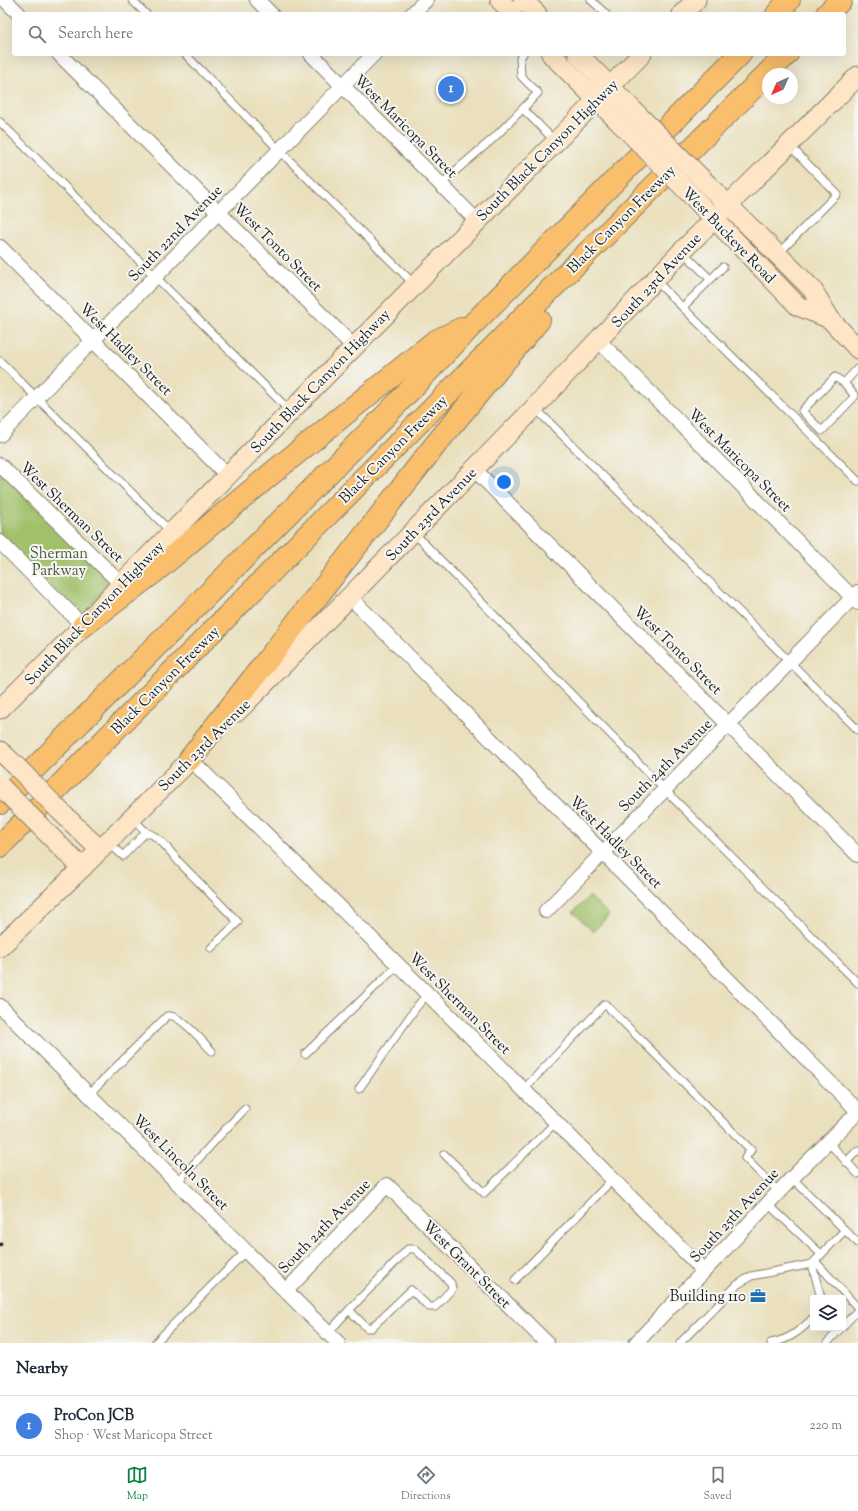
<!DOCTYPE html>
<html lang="en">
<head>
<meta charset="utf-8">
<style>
	:root { --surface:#fff; --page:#f2f2f3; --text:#1f2937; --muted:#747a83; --line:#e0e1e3; --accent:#0b8043 }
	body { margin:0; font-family:"Sorts Mill Goudy",serif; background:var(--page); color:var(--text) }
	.controls { position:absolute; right:12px; bottom:12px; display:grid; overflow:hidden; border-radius:4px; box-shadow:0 4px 16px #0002 }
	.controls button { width:36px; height:36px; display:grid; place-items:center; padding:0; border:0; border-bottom:1px solid var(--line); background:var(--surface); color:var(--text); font:20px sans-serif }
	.compass { position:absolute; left:762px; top:68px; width:36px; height:36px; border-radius:50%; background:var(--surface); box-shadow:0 4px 16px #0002; rotate:225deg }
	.you { position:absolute; left:504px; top:482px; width:14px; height:14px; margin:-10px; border:3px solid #fff; border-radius:50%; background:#1a73e8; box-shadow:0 0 0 6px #1a73e833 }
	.badge { display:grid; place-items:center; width:26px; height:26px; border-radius:50%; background:var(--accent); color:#fff; font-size:13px; font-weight:700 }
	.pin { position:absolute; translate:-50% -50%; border:2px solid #fff; box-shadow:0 1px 4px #0006 }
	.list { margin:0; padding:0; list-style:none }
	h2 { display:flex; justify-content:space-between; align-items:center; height:52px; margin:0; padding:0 16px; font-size:17px }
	h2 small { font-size:13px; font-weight:400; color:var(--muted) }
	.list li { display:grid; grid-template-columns:26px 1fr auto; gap:12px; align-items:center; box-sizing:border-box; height:60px; padding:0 16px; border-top:1px solid var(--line) }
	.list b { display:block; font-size:15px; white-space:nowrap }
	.list p { margin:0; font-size:13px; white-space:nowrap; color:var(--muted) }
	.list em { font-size:13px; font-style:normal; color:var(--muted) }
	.icon { flex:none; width:22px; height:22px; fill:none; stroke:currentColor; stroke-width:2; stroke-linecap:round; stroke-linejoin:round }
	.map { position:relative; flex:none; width:858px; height:1343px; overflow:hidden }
	.search { position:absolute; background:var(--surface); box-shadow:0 4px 16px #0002; left:12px; right:12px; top:12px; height:44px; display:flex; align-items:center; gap:10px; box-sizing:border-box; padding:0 14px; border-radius:4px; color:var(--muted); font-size:15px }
	.sheet { height:112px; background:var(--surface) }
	nav { display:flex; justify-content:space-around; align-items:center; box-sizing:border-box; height:56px; border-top:1px solid var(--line); background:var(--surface); font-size:11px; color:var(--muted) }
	nav a { display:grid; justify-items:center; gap:2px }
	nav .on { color:var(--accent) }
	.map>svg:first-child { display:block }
</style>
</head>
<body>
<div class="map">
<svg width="858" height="1343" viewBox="0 0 858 1343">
	<rect width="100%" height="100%" fill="#f6f6f2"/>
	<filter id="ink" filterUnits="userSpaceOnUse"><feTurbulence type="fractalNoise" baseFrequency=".025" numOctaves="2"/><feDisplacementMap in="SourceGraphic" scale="8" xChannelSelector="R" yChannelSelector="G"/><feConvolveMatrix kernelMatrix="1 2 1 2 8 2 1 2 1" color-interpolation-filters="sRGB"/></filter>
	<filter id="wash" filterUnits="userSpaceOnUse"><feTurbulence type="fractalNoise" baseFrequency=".012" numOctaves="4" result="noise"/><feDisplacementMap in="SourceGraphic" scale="16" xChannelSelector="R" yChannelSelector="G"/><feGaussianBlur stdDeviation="0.9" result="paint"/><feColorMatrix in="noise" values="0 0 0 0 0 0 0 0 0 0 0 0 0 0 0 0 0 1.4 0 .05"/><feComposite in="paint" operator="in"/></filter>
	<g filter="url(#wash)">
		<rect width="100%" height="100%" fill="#eae0bd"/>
		<g fill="#a0c069" stroke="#5e6e42">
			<polygon points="0,471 107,578 110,584 84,613 77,612 0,536"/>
			<polygon points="590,896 609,915 593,932 573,912"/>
		</g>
	</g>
	<g filter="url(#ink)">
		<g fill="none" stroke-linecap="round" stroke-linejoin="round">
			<defs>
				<g id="service">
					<polyline points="132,0 146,14"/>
					<polyline points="591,0 606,14"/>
					<polyline points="185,54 279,150 414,284"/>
					<polyline points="523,109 555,141"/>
					<polyline points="0,122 290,411"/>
					<polyline points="441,185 453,173 495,137 538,93 521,76 520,58 523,54"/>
					<polyline points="682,251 710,279"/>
					<polyline points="778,254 837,194 789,145"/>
					<polyline points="655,280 858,481"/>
					<polyline points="683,307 723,267"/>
					<polyline points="0,361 170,531"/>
					<polygon points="835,377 844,383 855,396 822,431 802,411"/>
					<polyline points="844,383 858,368"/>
					<polyline points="535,408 858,730"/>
					<polyline points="413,532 665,790 858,983"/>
					<path d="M146 832C159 836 170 851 179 862L238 922 211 948"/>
					<polyline points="108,842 123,856 146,832 133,819"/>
					<polyline points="305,1054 398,965"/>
					<polyline points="359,1089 415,1009 427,994"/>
					<polyline points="523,1090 605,1004 751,1150 745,1158 779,1192"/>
					<path d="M89 1094 167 1016C178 1012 204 1043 212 1051"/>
					<polyline points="828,1142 858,1174"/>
					<polyline points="444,1154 484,1193 556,1122"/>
					<polyline points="846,1162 858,1150"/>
					<polyline points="792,1178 858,1243"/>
					<path d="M177 1182C200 1158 221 1133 245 1109"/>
					<polyline points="768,1204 821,1254"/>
					<polyline points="815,1261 858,1308"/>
					<polyline points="812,1264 821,1298"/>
					<polyline points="515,1280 613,1179"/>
					<polyline points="843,1326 858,1310"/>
					<polyline points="328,1333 349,1310 408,1249 415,1249 451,1283 452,1289 435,1307 429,1307 411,1290 371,1328 367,1328 349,1310"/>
					<polyline points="155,1343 246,1251"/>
					<polyline points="680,1343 737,1285 751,1276 812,1264 845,1230"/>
					<path d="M771 1343C789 1340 801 1330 813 1318"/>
					<polyline points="827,1343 841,1328"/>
				</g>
				<g id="minor">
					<polyline points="5,0 19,14"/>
					<polyline points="257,0 271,14"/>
					<polyline points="412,14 426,0"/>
					<polyline points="59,54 354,347"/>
					<polyline points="311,54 477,221"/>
					<polyline points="0,247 228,476"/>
					<polyline points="599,341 858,603"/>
					<polyline points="0,435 374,54"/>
					<polyline points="0,465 121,584"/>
					<polyline points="474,469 858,855"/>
					<polyline points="0,542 83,626"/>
					<polyline points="350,597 858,1111"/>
					<polyline points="190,759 463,1029 704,1271"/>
					<polyline points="546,911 858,592"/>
					<polyline points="0,1006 338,1343"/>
					<polyline points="286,1291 387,1185 547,1343"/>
					<polyline points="636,1343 792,1178 858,1112"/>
				</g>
				<g id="secondary">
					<polyline points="500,0 512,14"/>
					<polyline points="523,0 537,14"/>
					<polyline points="682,14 696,0"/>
					<polyline points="551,54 621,124"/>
					<polyline points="578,54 633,110"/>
					<polyline points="707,184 812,289 830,319 858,349"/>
					<polyline points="692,196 798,306 830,319"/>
					<polyline points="0,709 83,626 121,584 642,54"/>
					<polyline points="237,712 534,408 682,251 858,76"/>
					<polyline points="0,751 14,764"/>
					<polyline points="58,809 100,850"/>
					<polyline points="40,826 82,868"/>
					<polyline points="0,947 82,868 201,749"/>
				</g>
				<g id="motorway">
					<polyline points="777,14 789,0"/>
					<polyline points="827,14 841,0"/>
					<polyline points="83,626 153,573 277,469 434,342 463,328"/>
					<polyline points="190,759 436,444 539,320"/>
					<polyline points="0,803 389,412 475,322 740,54"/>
					<polyline points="0,846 555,285 787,54"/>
				</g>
			</defs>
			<use href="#service" stroke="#837e6c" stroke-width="9"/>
			<use href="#minor" stroke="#837e6c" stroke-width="16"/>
			<use href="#secondary" stroke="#837e6c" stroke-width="21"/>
			<use href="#motorway" stroke="#837e6c" stroke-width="24"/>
			<use href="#service" stroke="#fff" stroke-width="7"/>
			<use href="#minor" stroke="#fff" stroke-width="14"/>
			<use href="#secondary" stroke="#fde5c5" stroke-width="19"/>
			<use href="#motorway" stroke="#f9bf6d" stroke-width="22"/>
			<polyline stroke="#1c1c1c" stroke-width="3" points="0,1245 1,1244"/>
			<defs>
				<g id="secondary-bridge">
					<polyline points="633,110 707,184"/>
					<polyline points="621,124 692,196"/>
					<polyline points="14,764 58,809"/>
					<polyline points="0,786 40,826"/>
				</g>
			</defs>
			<use href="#secondary-bridge" stroke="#837e6c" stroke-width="21" stroke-linecap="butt"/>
			<use href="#secondary-bridge" stroke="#fde5c5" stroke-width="19"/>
		</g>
	</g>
	<defs>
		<symbol id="office-bare" viewBox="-9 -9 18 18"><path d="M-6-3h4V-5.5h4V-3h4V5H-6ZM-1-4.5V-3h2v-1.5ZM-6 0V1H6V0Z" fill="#1f6fb2" stroke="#f6f6f2" stroke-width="2.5" paint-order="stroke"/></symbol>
	</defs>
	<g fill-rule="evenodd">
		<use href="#office-bare" x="747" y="1285" width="22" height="22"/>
	</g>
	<g text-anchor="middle" stroke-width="4" stroke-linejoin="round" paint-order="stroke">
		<g font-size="15" fill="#1c1c1c" stroke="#f6f6f2">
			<text transform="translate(406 126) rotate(45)" y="5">West Maricopa Street</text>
			<text transform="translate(547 150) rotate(-45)" y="5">South Black Canyon Highway</text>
			<text transform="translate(621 219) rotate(-45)" y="5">Black Canyon Freeway</text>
			<text transform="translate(175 233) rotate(-46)" y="5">South 22nd Avenue</text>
			<text transform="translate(729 235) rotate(46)" y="5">West Buckeye Road</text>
			<text transform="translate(278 247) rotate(45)" y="5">West Tonto Street</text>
			<text transform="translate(656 280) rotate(-47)" y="5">South 23rd Avenue</text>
			<text transform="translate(126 349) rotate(45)" y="5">West Hadley Street</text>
			<text transform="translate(320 381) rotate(-46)" y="5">South Black Canyon Highway</text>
			<text transform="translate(393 449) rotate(-45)" y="5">Black Canyon Freeway</text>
			<text transform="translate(740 460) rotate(45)" y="5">West Maricopa Street</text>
			<text transform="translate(72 512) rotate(44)" y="5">West Sherman Street</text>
			<text transform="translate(431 514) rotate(-46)" y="5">South 23rd Avenue</text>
			<text transform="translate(94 613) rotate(-46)" y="5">South Black Canyon Highway</text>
			<text transform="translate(678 650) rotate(45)" y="5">West Tonto Street</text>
			<text transform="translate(165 680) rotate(-45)" y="5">Black Canyon Freeway</text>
			<text transform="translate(204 745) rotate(-45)" y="5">South 23rd Avenue</text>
			<text transform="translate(665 765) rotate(-45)" y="5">South 24th Avenue</text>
			<text transform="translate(616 842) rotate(45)" y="5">West Hadley Street</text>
			<text transform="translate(460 1003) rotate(45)" y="5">West Sherman Street</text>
			<text transform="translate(181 1162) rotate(45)" y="5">West Lincoln Street</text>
			<text transform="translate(734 1215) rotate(-47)" y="5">South 25th Avenue</text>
			<text transform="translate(324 1226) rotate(-46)" y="5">South 24th Avenue</text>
			<text transform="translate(467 1264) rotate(45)" y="5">West Grant Street</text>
		</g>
		<g font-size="15" fill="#4a5537" stroke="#f6f6f2">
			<text x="59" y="558">Sherman<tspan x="59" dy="17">Parkway</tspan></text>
		</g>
		<g font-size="15" fill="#1c1c1c" stroke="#f6f6f2" text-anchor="end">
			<text x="746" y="1301">Building 110</text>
		</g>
	</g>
</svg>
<div class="controls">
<button><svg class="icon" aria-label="layers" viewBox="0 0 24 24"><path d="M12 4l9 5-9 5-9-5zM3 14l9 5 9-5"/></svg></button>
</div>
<svg class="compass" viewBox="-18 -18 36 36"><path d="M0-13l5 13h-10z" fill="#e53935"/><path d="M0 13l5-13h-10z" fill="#747a83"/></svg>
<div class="you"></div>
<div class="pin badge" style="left:451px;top:89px;background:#3f7fe0">1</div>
<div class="search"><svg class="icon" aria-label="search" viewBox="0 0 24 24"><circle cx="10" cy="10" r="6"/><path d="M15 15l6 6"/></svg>Search here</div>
</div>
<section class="sheet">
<h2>Nearby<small></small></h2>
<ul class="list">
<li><span class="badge" style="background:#3f7fe0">1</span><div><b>ProCon JCB</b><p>Shop · West Maricopa Street</p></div><em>220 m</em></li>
</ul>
</section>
<nav>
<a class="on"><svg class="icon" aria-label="map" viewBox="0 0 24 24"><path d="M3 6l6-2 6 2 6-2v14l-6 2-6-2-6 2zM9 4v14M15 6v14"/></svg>Map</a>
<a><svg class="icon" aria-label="directions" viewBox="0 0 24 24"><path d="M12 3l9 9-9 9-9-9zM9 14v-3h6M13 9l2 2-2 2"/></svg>Directions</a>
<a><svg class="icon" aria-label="saved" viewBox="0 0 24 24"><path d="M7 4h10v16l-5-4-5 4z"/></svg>Saved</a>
</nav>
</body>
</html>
